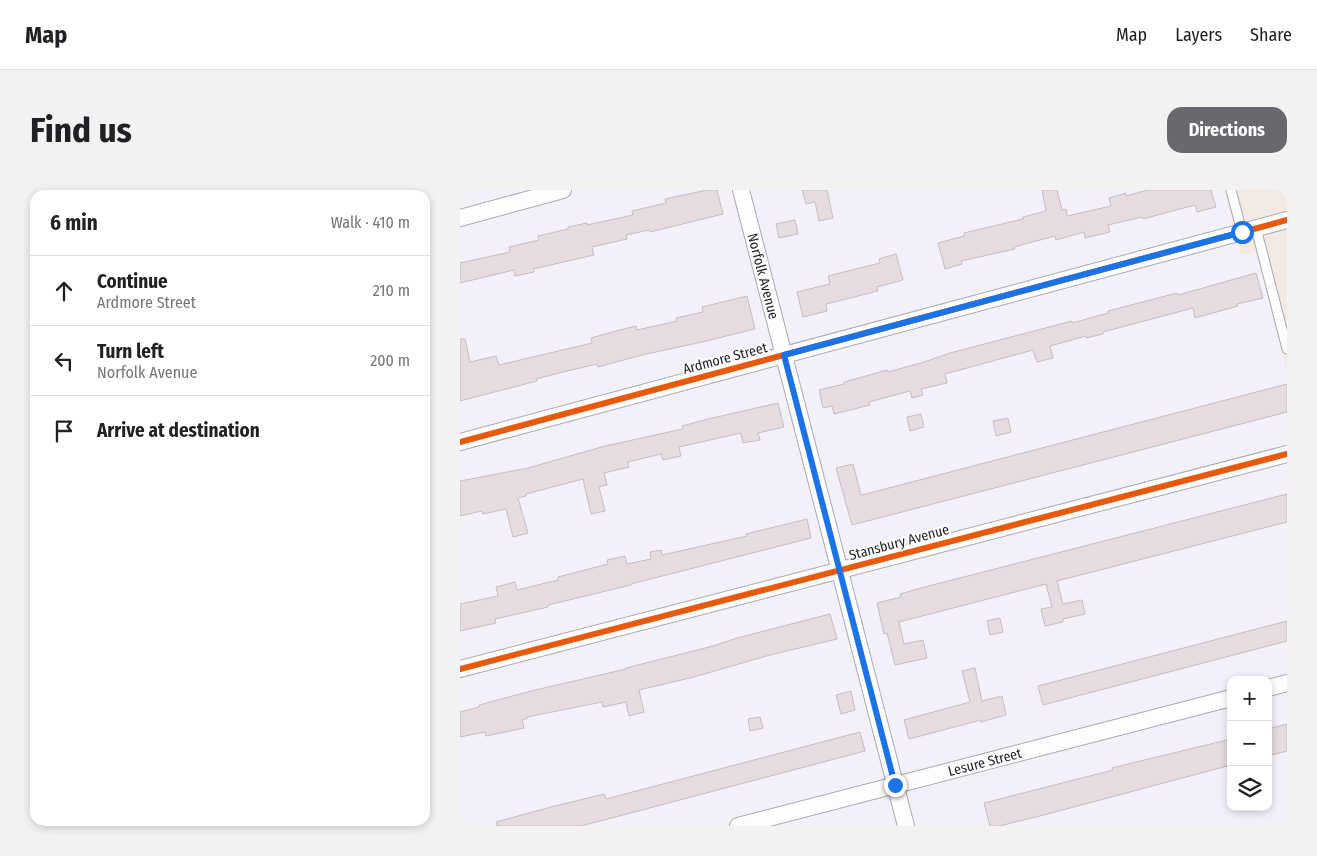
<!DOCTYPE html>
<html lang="en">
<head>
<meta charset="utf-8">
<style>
	:root { --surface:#fff; --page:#f2f2f2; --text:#202124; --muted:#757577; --line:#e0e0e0; --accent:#6a676f }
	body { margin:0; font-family:"Fira Sans Condensed",sans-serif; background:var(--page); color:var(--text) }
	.controls { position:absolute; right:15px; bottom:15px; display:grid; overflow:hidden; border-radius:10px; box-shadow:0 2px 8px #0003 }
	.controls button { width:45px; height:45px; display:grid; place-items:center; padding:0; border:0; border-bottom:1px solid var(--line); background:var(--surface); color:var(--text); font:25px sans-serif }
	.stop { position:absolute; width:15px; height:15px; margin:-11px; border:4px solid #1a73e8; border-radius:50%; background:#fff }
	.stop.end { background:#1a73e8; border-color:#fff; box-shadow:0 1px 5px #0008 }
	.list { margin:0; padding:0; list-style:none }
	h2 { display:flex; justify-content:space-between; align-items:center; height:65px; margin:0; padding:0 20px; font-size:21px }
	h2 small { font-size:16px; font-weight:400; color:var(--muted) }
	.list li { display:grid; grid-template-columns:32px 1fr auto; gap:15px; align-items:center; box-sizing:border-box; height:70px; padding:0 20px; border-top:1px solid var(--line) }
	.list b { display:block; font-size:19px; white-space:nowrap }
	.list p { margin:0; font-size:16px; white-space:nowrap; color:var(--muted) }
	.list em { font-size:16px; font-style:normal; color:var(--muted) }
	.icon { flex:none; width:28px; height:28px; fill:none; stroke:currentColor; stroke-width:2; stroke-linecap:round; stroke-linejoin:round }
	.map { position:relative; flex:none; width:827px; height:636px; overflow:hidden; border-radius:15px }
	header { display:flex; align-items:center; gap:30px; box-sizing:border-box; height:70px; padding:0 25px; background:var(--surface); border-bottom:1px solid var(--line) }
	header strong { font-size:24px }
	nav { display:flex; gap:28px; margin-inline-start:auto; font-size:18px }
	.intro { display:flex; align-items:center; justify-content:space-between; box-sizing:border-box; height:120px; padding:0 30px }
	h1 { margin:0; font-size:35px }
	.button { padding:12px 22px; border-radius:15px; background:var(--accent); color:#fff; font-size:18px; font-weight:700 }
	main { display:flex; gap:30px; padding:0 30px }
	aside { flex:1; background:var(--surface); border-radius:15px; box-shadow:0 2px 8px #0003 }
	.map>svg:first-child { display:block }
</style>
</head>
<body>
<header>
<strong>Map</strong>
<nav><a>Map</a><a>Layers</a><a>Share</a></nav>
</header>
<div class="intro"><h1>Find us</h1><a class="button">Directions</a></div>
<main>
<aside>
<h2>6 min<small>Walk · 410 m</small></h2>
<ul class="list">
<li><svg class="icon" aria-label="ahead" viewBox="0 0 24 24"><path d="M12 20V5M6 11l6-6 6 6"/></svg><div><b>Continue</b><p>Ardmore Street</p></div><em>210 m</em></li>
<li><svg class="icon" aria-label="left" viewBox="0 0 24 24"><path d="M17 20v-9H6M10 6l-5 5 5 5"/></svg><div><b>Turn left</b><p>Norfolk Avenue</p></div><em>200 m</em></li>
<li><svg class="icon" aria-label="arrive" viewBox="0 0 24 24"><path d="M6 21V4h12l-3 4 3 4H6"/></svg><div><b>Arrive at destination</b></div></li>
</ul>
</aside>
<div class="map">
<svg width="827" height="636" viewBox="0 0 827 636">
	<rect width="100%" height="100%" fill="#f3f0fa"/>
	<polygon fill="#f1e9e2" points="764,0 827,0 827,182 796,62 781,65"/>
	<g fill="#e6dbde" stroke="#c3bdc1">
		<polygon points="247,0 257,0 263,24 190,42 189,40 166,45 167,49 132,57 134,65 73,79 74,82 55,86 54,80 0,93 0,73 50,62 49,57 79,50 78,46 108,39 108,37 127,33 127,35 173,25 172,21 206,13 205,9"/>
		<polygon points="342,0 367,0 373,28 359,31 355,12 346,14"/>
		<polygon points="582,0 597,0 602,20 606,19 607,26 651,16 649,8 666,3 666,6 688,0 751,0 756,17 737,22 735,15 683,29 682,27 648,35 650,42 625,48 624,42 596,50 595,46 554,57 555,59 501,71 502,74 485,79 478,53 504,46 504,43 563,29 563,27 586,21"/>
		<polygon points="335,30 338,44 319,48 316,34"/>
		<polygon points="436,64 443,90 417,97 418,101 366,114 367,121 343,127 337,102 370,94 368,86 420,73 419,69"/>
		<polygon points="796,83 803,108 777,114 778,116 735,128 733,118 643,142 643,144 626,148 626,146 590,156 593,168 577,172 573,160 485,184 487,193 461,199 463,205 452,208 450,201 409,212 410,215 374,224 372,216 363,218 359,200 384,194 384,192 427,180 428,182 464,172 490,163 612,131 612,133 648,123 648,121 717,103 718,105"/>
		<polygon points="287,106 295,139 242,152 182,165 138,177 137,174 103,182 76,189 77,191 0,211 0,149 5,149 10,172 36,166 39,175 132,153 131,148 156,141 176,136 177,140 217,131 216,128 243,122 242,117"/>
		<polygon points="827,194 827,222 392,335 376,278 393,274 401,305 402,305"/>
		<polygon points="318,213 324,237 298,243 300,250 283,253 281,243 219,257 221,266 203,270 201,264 168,272 169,277 144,283 147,295 139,297 145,321 131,324 123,289 66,304 66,306 58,308 68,343 53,347 46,319 23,324 22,321 0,326 0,291 68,278 145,256 223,239 222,236 248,229"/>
		<polygon points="461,224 464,237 450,241 447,227"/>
		<polygon points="548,228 551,242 536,246 533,231"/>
		<polygon points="827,304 827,332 597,391 603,414 622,410 625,424 603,429 603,432 585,436 581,419 592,417 586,394 439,432 444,454 463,450 467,468 435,475 427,443 424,444 417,413 441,407 440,404 457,399"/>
		<polygon points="347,329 351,348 171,394 171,395 88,415 88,417 35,429 36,433 0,441 0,414 38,406 36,397 55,392 57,400 98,390 98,387 148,374 147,370 165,366 167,374 191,369 190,362 201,360 202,365 287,346 286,344"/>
		<polygon points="370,424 377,449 310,465 234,487 179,500 184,522 169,526 166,512 143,517 142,512 67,527 68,528 62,530 64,538 26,546 25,542 0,547 0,522 19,517 19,515 71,501 166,479 166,478 253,456 277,448"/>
		<polygon points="540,428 543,442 530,445 527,431"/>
		<polygon points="827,431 827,451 583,515 578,496"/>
		<polygon points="515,478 522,511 542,506 546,525 521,532 521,530 449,549 444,530 510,512 502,481"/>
		<polygon points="391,501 395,520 381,524 376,505"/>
		<polygon points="300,527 303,538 290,541 288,529"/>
		<polygon points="827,534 827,561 808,566 808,539"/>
		<polygon points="400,542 405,561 182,620 121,636 37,636 36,632 91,617 144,604 146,609"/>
		<polygon points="771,549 771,575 584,625 539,636 530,636 524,613 653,580 652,578 668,574"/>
	</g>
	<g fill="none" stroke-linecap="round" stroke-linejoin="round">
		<defs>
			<g id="service">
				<polyline points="771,0 782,42"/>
				<polyline points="796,38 827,159"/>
			</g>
			<g id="minor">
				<path id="s1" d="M281 0 446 636"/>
				<polyline points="0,28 103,0"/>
				<polyline points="0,252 827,30"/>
				<polyline points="0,479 827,264"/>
				<polyline points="808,498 827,493"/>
				<path id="s2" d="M278 636 771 508"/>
			</g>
		</defs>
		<use href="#service" stroke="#aaa8b0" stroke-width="11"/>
		<use href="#minor" stroke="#aaa8b0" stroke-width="18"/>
		<use href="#service" stroke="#fdfdfe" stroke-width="9"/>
		<use href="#minor" stroke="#fdfdfe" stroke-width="16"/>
		<defs>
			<g id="cycleway">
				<polyline points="0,252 827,30"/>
				<polyline points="0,479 827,264"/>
			</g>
		</defs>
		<use href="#cycleway" stroke="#fcfcfc" stroke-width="9"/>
		<use href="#cycleway" stroke="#e8590c" stroke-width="6"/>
	</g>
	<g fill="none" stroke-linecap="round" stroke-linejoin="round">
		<polyline stroke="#1a73e8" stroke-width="6" points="435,595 324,165 782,42"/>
	</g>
	<g text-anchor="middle" stroke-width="4" stroke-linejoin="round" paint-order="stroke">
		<g font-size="14" fill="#201d24" stroke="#fcfcfc">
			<text dy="5" stroke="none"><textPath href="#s1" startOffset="89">Norfolk Avenue</textPath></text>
			<text transform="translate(265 168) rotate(-15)" y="5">Ardmore Street</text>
			<text transform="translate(439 352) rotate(-15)" y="5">Stansbury Avenue</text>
			<text dy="5" stroke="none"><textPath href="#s2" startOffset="255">Lesure Street</textPath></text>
		</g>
	</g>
</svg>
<div class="controls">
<button>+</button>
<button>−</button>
<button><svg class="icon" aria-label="layers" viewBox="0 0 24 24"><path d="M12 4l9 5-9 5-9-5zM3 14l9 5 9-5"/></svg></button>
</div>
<div class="stop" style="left:782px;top:42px"></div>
<div class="stop end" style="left:435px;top:595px"></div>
</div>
</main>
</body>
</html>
